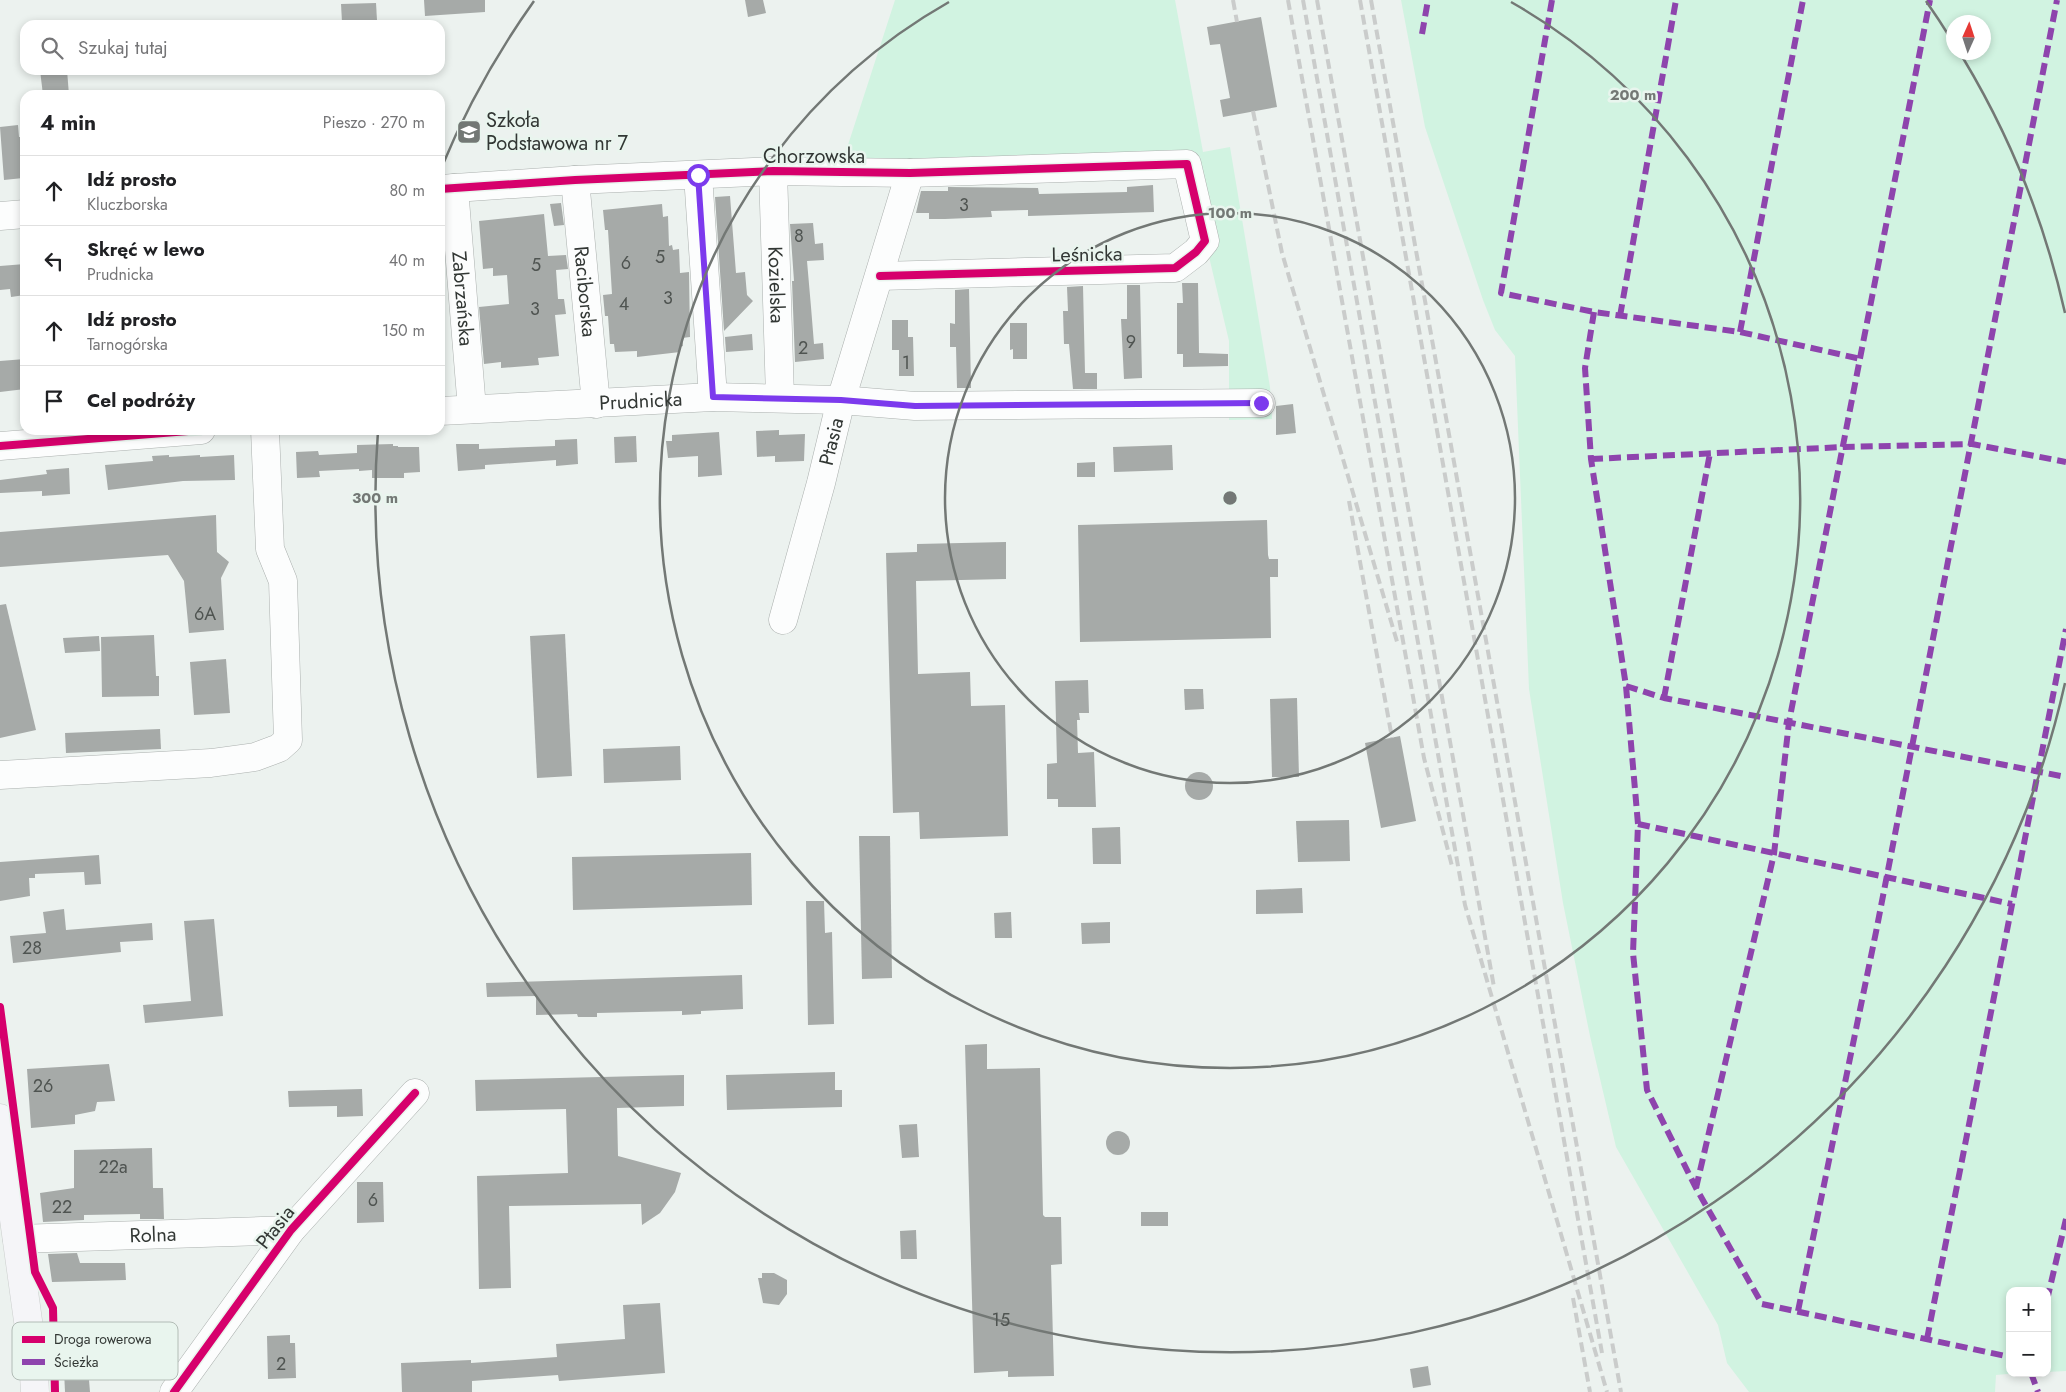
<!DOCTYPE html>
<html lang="pl">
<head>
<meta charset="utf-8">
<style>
	:root { --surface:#fff; --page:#f2f2f2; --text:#202124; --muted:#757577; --line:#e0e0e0 }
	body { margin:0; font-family:Jost,sans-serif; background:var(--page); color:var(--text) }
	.controls { position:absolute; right:15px; bottom:15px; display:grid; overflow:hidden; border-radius:10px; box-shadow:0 2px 8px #0003 }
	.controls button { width:45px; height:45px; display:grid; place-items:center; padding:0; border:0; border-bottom:1px solid var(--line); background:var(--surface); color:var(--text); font:25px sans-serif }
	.compass { position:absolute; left:1946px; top:15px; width:45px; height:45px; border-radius:50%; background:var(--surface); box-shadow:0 2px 8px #0003; rotate:3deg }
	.stop { position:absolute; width:15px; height:15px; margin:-11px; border:4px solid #7c3aed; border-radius:50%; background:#fff }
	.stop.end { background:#7c3aed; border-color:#fff; box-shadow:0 1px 5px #0008 }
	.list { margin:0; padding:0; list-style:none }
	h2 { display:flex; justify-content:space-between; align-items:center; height:65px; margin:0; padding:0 20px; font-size:21px }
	h2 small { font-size:16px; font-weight:400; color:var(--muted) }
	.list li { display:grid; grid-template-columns:32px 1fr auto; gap:15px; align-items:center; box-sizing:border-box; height:70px; padding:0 20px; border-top:1px solid var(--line) }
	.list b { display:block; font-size:19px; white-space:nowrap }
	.list p { margin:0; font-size:16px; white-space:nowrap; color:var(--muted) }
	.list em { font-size:16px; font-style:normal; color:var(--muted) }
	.icon { flex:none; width:28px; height:28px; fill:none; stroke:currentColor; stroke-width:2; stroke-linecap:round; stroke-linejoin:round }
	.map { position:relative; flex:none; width:2066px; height:1392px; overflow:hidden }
	.search { position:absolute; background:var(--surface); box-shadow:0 2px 8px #0003; left:20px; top:20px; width:425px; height:55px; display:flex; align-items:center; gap:12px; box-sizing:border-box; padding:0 18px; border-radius:15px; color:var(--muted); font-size:19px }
	.panel { position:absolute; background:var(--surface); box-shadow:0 2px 8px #0003; left:20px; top:90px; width:425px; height:345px; border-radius:15px }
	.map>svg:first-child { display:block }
</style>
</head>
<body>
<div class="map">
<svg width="2066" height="1392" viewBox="0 0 2066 1392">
	<rect width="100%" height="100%" fill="#ecf2ef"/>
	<g fill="#d1f3e1" fill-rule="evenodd">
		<polygon points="895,0 1175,0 1203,152 1230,147 1270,387 1272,419 1229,420 1229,341 1187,164 835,172 847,148"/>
		<path d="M1401 0H2066V1371L2047 1372V1291H2010V1373H2019L1996 1375 1995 1392H1749L1727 1363 1718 1325 1616 1147 1590 1036 1563 903 1529 689 1515 356 1495 330 1483 300 1425 127ZM1984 22V52H1954V22Z"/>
	</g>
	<g fill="#a6aaa8">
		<polygon points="424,0 485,0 485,12 425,16"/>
		<polygon points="745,0 763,0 766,13 748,17"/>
		<polygon points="376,3 377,20 342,22 341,4"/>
		<polygon points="1261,17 1277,107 1223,117 1220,100 1230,98 1220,44 1210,45 1207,27"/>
		<polygon points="40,70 67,70 69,95 43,95"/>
		<polygon points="18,125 19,137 25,137 25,175 23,175 23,178 4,180 0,127"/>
		<polygon points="1153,185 1154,212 1028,216 1028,210 991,211 992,217 945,219 929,219 929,213 916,213 921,191 948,191 948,187 1038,188 1039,194 1127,192 1127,187"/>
		<polygon points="730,196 736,273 745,272 747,295 753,301 724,331 715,197"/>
		<polygon points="561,203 564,225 554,226 550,204"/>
		<polygon points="662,204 663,217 668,216 669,246 672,245 673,250 679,249 680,273 689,272 690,337 682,338 683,346 680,347 680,352 637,357 637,351 615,352 614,344 610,344 608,316 605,316 603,295 612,294 608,230 605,230 603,210"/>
		<polygon points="544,214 548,256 566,255 568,269 556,270 558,299 564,299 566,314 555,315 559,356 538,358 539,365 527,366 501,368 501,362 484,364 479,307 509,304 507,275 493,276 493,268 483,269 479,221"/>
		<polygon points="813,223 815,244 823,243 824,260 807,261 811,307 814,344 823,343 824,359 795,362 792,281 794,281 790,224"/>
		<polygon points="25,264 25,295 11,297 10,289 0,290 0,266"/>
		<polygon points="1182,283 1198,283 1199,353 1228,354 1228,366 1183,367 1183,354 1177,354 1177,303 1183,303"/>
		<polygon points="1127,285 1140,285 1142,378 1124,379 1121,319 1127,319"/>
		<polygon points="1083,286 1085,373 1097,373 1097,389 1073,389 1069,344 1064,344 1063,311 1068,311 1067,287"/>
		<polygon points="969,289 971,388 957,388 956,347 950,347 950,323 955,324 955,290"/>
		<polygon points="892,320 908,320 908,337 913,337 914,376 899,376 899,350 892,350"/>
		<polygon points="1010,323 1027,323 1027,359 1013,359 1013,349 1010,350"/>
		<polygon points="752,334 753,350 726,352 725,337"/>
		<polygon points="25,359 25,389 0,392 0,361"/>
		<polygon points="1293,404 1296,433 1276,435 1276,406"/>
		<polygon points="779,430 779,435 805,434 804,461 775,462 775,456 757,457 756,431"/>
		<polygon points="719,432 722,475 698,477 698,456 668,458 666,441 672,441 672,435"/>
		<polygon points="636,436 637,462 615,463 614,437"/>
		<polygon points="577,439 578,464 556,466 556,460 485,465 485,469 458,471 456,444 479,444 479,449 555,446 555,440"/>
		<polygon points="393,444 393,446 398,446 398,447 419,447 420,472 404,473 404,478 372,478 372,470 359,471 359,469 319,471 320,477 297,478 296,452 318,451 319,455 357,453 357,445"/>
		<polygon points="1172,445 1173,470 1114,472 1113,447"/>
		<polygon points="169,455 169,457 200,455 200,457 234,455 235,480 183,481 108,490 105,465 153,461 152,456"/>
		<polygon points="1095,462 1095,477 1077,477 1077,463"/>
		<polygon points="69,468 70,494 42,496 42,491 0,493 0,480 47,474 46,470"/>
		<polygon points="216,515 217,552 229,562 221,578 224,630 189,633 184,581 168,555 0,567 0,532"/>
		<polygon points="1267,520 1268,555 1269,559 1278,559 1278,577 1270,577 1271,638 1080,642 1078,525"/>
		<polygon points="1006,542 1006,579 916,581 918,674 970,672 971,706 1005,705 1008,836 920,839 919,812 893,813 886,553 917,552 917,544"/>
		<polygon points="6,604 36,730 0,738 0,605"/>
		<polygon points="565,634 572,776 537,778 530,636"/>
		<polygon points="154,635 156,676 159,676 159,696 102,697 101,637"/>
		<polygon points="99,636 100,651 65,653 63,638"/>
		<polygon points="226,659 230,713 194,715 190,662"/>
		<polygon points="1088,680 1089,713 1079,713 1080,720 1077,720 1078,753 1094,752 1096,807 1058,807 1058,799 1047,799 1047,764 1057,763 1055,681"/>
		<polygon points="1184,689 1203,689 1204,709 1185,710"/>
		<polygon points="1297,698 1299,777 1272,777 1270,699"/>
		<polygon points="160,729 161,749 66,753 65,733"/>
		<polygon points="1400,736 1416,821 1381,828 1365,743"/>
		<polygon points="680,746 681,780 604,783 603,749"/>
		<circle cx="1199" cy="786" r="14"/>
		<polygon points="1349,820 1350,861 1298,862 1296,821"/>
		<polygon points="1120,827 1121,864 1093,864 1092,828"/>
		<polygon points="859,836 890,836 892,978 862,979"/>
		<polygon points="751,853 752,905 573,910 572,857"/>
		<polygon points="99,855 101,884 85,885 84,872 35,874 35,878 29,878 30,896 0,901 0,862"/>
		<polygon points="1302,888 1303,913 1256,914 1256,890"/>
		<polygon points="806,901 824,901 825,933 832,932 834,1024 808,1025"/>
		<polygon points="64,909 66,930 152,923 153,940 120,942 121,952 13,963 10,936 46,933 43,912"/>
		<polygon points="1011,912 1012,938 995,938 994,913"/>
		<polygon points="214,919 223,1016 145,1023 143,1005 191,1001 184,921"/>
		<polygon points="1110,922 1110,943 1082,944 1081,923"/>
		<polygon points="742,975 743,1009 701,1011 701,1014 682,1015 682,1011 597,1013 597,1017 578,1017 577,1014 536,1015 536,996 487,997 486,983"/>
		<polygon points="987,1044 987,1069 1040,1068 1043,1215 1045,1217 1061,1217 1062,1264 1051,1265 1054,1376 1008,1377 1008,1371 974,1373 965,1045"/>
		<polygon points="109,1064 115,1101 97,1102 95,1111 75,1115 75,1124 31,1128 27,1069"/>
		<polygon points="835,1072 835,1090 842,1090 842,1107 727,1110 726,1075"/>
		<polygon points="684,1075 684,1106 617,1108 618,1156 681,1173 675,1192 660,1213 642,1225 641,1204 509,1206 511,1288 479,1289 477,1176 568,1173 566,1109 476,1111 475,1080"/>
		<polygon points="362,1089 363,1116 337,1117 337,1106 289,1107 288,1091"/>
		<polygon points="917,1124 919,1157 902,1158 899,1125"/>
		<circle cx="1118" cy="1143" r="12"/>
		<polygon points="152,1148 153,1188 163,1188 164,1219 140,1219 140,1214 84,1215 84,1220 43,1222 40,1193 74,1188 74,1150"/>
		<polygon points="357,1182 383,1182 384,1222 357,1223"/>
		<rect x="1141" y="1212" width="27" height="14"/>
		<polygon points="916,1230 917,1259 901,1259 900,1231"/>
		<polygon points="77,1253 80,1263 125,1263 126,1280 52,1282 48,1254"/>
		<polygon points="762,1273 774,1273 787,1280 787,1294 779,1305 763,1303 758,1278 762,1278"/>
		<polygon points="660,1303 665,1373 559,1381 558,1375 472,1381 472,1392 402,1392 401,1363 471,1360 471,1363 557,1357 556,1344 625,1339 623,1305"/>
		<polygon points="290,1335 290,1343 295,1343 296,1378 268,1379 267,1336"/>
		<polygon points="1428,1366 1431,1385 1413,1388 1410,1369"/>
		<polygon points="88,1368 90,1392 65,1392 64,1370"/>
	</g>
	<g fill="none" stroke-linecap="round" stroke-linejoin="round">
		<defs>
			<g id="minor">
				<path id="s1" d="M773 171 780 397"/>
				<polyline points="698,175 713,397"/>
				<path id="s2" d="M575 180 596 404"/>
				<path id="s3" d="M454 188 472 409"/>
				<polyline points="440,189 575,180 773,171 910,173 1187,164 1205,241 1196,252 1175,268 880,276"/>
				<polyline points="0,216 25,214"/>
				<path id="s4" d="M440 411 713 397 841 400 915 406 1261 403"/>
				<polyline points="0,446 201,430"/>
				<path id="s5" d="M783 620 821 483 841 400 910 173"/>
				<polyline points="0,775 211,763 255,757 279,748 288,740 283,581 270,549 265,430"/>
				<path id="s6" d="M17 1239 291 1230"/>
				<polyline points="174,1392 291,1230 415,1093"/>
			</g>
			<polyline id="major" points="0,1118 33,1357 35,1392"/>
		</defs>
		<use href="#minor" stroke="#abb0ae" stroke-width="29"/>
		<use href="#major" stroke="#cbcecd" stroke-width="29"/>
		<use href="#minor" stroke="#fcfdfd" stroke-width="28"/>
		<use href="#major" stroke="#f5f5f8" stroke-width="28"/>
		<g stroke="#cacccb" stroke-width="4" stroke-dasharray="10 5" stroke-linecap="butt">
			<polyline points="1233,0 1237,22"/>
			<polyline points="1288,0 1424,758 1452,866"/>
			<polyline points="1303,0 1465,905 1607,1392"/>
			<polyline points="1317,0 1494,987"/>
			<polyline points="1360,0 1602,1353"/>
			<polyline points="1371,0 1621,1392"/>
			<polyline points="1253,111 1282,253 1398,645"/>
			<polyline points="1349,501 1392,738"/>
			<polyline points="1573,1298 1590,1392"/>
		</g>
		<g stroke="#8e44ad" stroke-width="6" stroke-dasharray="12 6" stroke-linecap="butt">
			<polyline points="1552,0 1501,293 1594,312 1740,332 1861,359"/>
			<polyline points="1422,34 1428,0"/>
			<polyline points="1594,312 1585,368 1591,459 1626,686 1638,824 1633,953 1647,1090 1696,1188 1762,1304 2010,1357"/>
			<polyline points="1620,316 1676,0"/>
			<polyline points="1740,332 1803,0"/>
			<polyline points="1591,459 1844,447 1972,444 2066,462"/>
			<polyline points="1626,686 1664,698 2066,777"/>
			<polyline points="1664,698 1710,453"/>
			<polyline points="1638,824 2012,904"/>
			<polyline points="1696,1188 1774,854 1789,722 1930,0"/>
			<polyline points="2047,1300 2066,1219"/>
			<polyline points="1798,1311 1876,932 2057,0"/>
			<polyline points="1927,1339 2066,629"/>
			<polyline points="2031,1373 2038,1392"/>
		</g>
		<defs>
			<g id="cycleway">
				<polyline points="440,189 575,180 773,171 910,173 1187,164 1205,241 1196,252 1175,268 880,276"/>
				<polyline points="0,446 201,430"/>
				<polyline points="0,1007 35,1272 53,1308 55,1392"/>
				<polyline points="174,1392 291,1230 415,1093"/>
			</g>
		</defs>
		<use href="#cycleway" stroke="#e9f5ee" stroke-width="11"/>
		<use href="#cycleway" stroke="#d6006c" stroke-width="8"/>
	</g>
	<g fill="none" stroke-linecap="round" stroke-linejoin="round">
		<polyline stroke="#7c3aed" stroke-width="6" points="698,175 713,397 841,400 915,406 1261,403"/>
	</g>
	<g fill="none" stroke="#737875" stroke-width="2.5">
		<circle cx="1230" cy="498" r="285"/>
		<path d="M1511 2A570 570 0 1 1 949 2"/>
		<path d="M2065 683A855 855 0 0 1 378 431M440 171A855 855 0 0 1 534 1M1926 1A855 855 0 0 1 1951 39M1963 58A855 855 0 0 1 2065 313"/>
	</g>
	<defs>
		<symbol id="school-square" viewBox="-11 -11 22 22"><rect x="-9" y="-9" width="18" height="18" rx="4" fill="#737875" stroke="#e9f5ee"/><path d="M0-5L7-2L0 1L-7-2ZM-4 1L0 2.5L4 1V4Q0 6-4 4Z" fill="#fff"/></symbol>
	</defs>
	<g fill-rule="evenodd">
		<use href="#school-square" x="455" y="118" width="28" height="28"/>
	</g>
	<g text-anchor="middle" stroke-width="5" stroke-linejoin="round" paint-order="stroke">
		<g font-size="18" fill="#4f5451">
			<text x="964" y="211">3</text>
			<text x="799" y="242">8</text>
			<text x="660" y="263">5</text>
			<text x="626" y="269">6</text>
			<text x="536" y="271">5</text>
			<text x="668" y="304">3</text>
			<text x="624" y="310">4</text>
			<text x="535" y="315">3</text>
			<text x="1131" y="348">9</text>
			<text x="803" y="354">2</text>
			<text x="906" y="369">1</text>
			<text x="205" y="620">6A</text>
			<text x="32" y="954">28</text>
			<text x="43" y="1092">26</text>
			<text x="113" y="1173">22a</text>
			<text x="373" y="1206">6</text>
			<text x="62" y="1213">22</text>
			<text x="1001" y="1326">15</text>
			<text x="281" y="1370">2</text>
		</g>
		<g font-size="20" fill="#323734" stroke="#e9f5ee" text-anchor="start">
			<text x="486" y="127">Szkoła<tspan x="486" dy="23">Podstawowa nr 7</tspan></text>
		</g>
		<g font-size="20" fill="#323734" stroke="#e9f5ee">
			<text x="814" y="163">Chorzowska</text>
			<text transform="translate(1087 254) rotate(-1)" y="7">Leśnicka</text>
			<text dy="7" stroke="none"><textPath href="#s1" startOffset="114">Kozielska</textPath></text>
			<text dy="7" stroke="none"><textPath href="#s2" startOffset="112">Raciborska</textPath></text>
			<text dy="7" stroke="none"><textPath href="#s3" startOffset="111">Zabrzańska</textPath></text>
			<text dy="7" stroke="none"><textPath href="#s4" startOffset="201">Prudnicka</textPath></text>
			<text dy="7" stroke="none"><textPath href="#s5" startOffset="185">Ptasia</textPath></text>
			<text transform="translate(275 1227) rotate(-52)" y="7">Ptasia</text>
			<text dy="7" stroke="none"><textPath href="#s6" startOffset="136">Rolna</textPath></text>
		</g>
	</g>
	<rect x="12" y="1322" width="166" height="58" rx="8" fill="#e9f5ee" stroke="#b2bcb6" stroke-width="1"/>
	<rect x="22" y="1336" width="23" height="7" fill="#d6006c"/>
	<rect x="22" y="1359" width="23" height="6" fill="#8e44ad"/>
	<g font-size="14" fill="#323734">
		<text x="54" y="1344">Droga rowerowa</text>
		<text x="54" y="1367">Ścieżka</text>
	</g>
	<circle cx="1230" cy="498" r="8" fill="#737875" stroke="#e9f5ee" stroke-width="2.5"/>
	<g font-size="15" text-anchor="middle" font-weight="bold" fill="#737875" stroke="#e9f5ee" stroke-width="5" stroke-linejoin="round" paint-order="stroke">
		<text x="1633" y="100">200 m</text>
		<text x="1230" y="218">100 m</text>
		<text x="375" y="503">300 m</text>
	</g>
</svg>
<div class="controls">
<button>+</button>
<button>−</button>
</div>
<svg class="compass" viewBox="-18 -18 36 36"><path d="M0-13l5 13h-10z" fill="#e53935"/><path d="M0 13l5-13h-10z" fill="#757577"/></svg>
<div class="stop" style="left:698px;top:175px"></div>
<div class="stop end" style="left:1261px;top:403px"></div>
<div class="search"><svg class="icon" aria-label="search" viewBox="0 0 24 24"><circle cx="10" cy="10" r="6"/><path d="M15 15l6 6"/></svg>Szukaj tutaj</div>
<section class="panel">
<h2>4 min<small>Pieszo · 270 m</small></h2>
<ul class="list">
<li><svg class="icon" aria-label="ahead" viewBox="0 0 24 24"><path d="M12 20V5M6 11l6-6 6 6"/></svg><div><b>Idź prosto</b><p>Kluczborska</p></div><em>80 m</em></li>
<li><svg class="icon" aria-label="left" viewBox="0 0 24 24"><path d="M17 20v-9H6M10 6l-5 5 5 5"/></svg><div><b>Skręć w lewo</b><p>Prudnicka</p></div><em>40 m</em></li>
<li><svg class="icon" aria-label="ahead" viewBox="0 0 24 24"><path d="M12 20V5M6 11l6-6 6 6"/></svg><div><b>Idź prosto</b><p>Tarnogórska</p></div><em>150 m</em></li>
<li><svg class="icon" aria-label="arrive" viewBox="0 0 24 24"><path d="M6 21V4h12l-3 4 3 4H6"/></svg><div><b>Cel podróży</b></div></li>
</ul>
</section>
</div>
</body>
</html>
